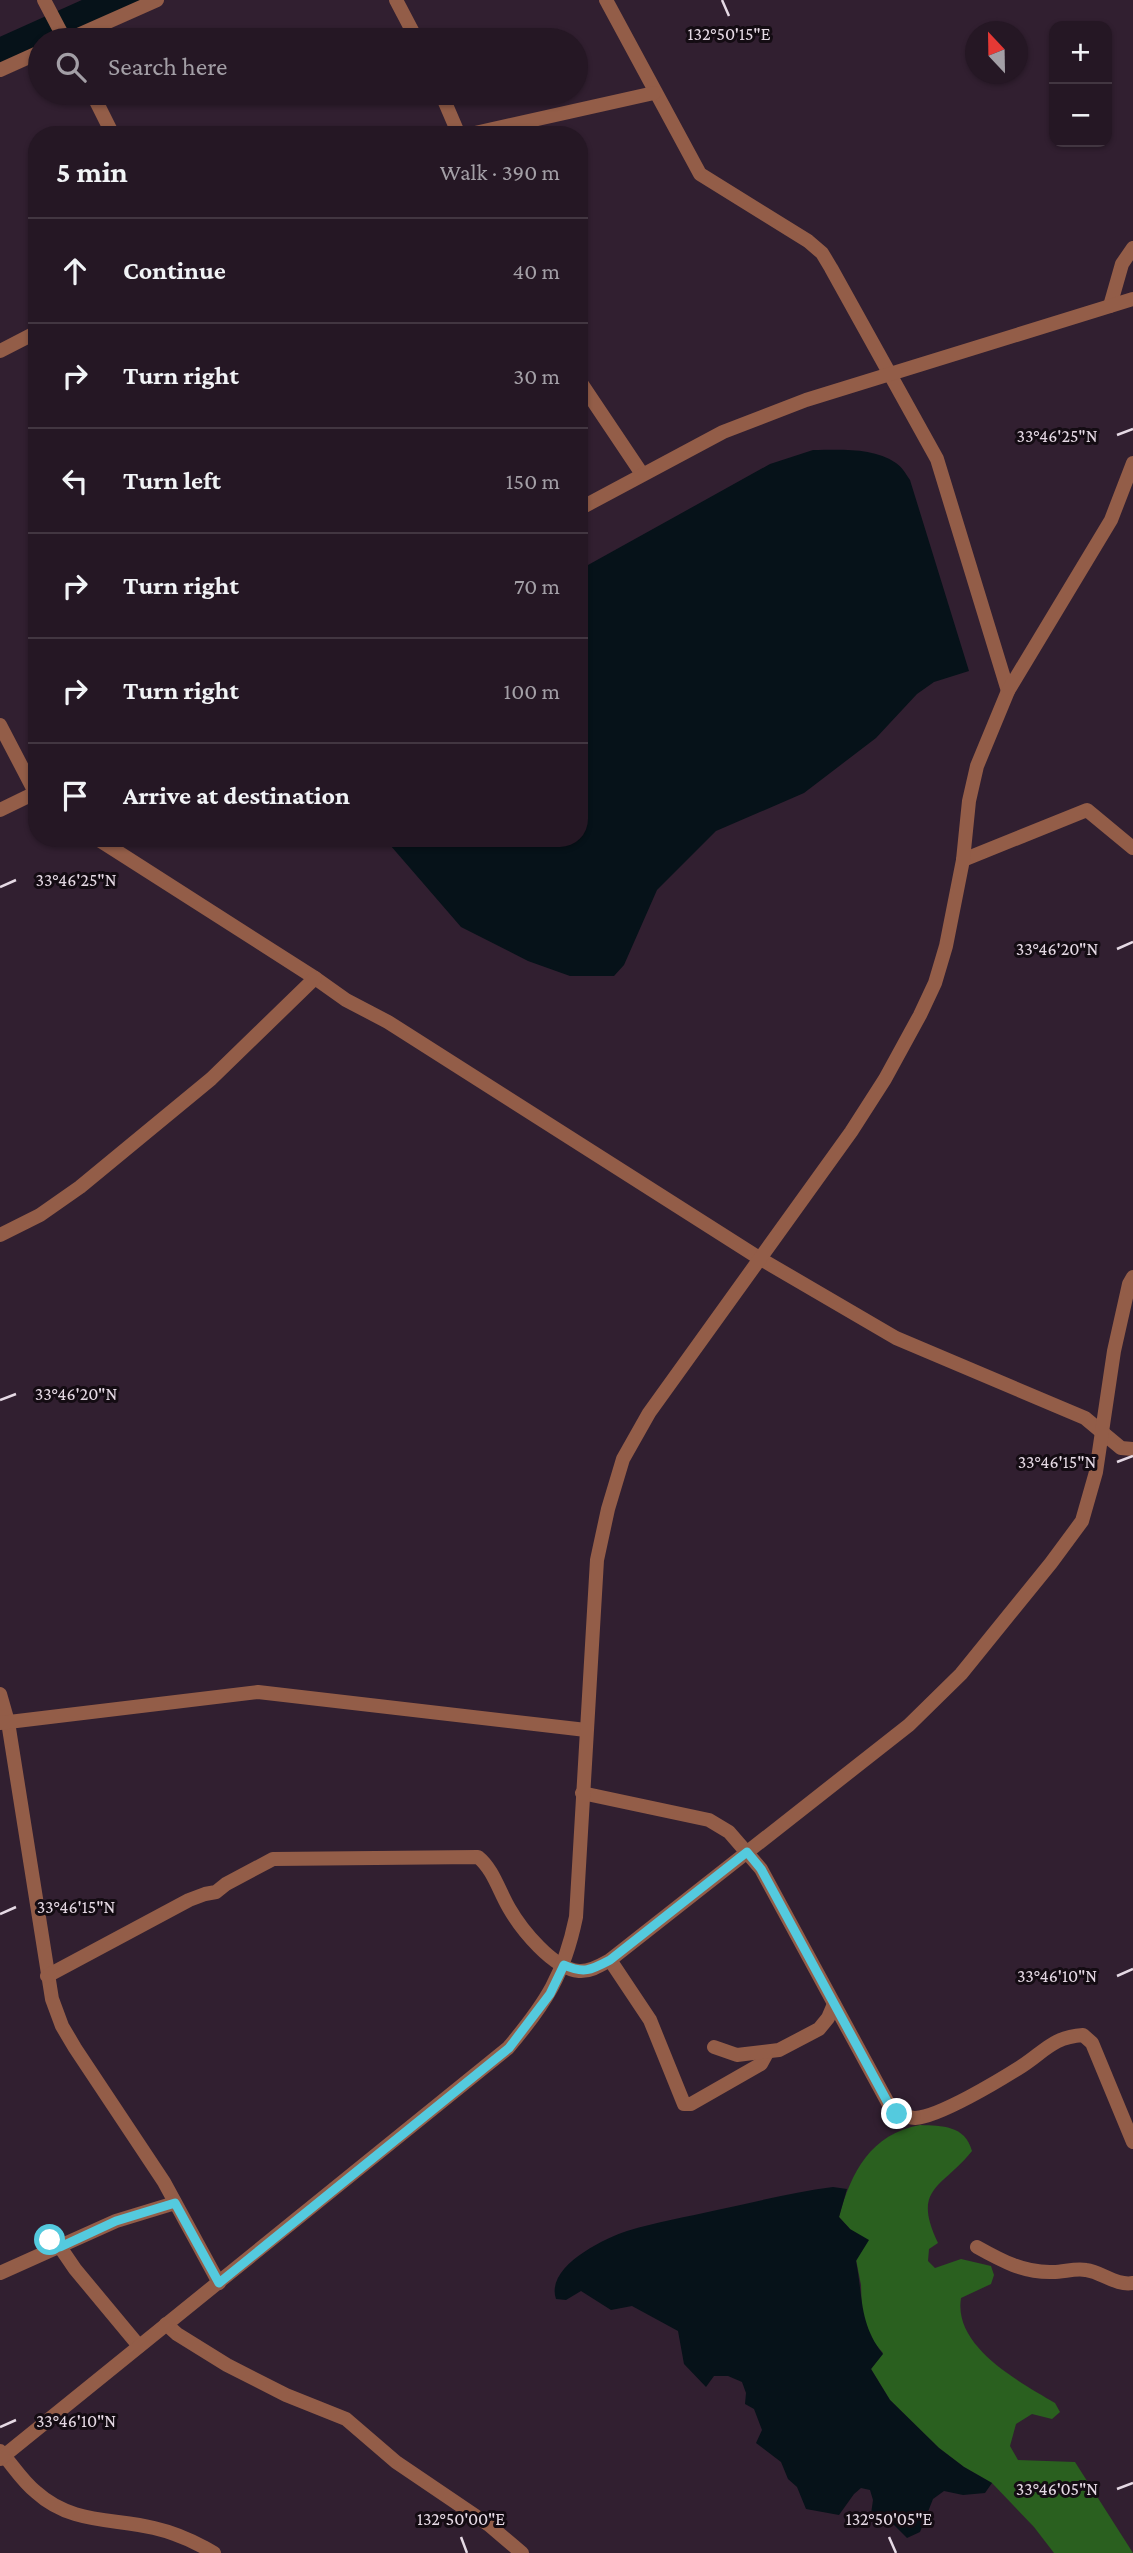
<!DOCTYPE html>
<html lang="en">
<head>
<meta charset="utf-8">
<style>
	:root { --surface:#251724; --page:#312431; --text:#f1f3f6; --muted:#a39fa6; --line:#423641 }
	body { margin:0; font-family:"Crimson Pro",serif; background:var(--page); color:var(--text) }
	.controls { position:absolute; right:21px; top:21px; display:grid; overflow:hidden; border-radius:14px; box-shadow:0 2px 5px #0004 }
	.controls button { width:63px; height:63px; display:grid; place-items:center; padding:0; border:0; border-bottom:2px solid var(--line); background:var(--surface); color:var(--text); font:35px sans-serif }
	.compass { position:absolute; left:965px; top:21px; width:63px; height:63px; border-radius:50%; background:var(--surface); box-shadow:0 2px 5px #0004; rotate:338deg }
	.stop { position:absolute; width:21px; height:21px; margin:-16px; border:5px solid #54cade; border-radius:50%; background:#fff }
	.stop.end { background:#54cade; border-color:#fff; box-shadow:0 2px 7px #0008 }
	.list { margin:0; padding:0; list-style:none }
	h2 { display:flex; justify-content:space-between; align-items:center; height:91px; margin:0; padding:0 28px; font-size:30px }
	h2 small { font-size:23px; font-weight:400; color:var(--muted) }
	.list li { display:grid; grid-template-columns:46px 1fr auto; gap:21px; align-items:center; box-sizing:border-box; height:105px; padding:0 28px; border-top:2px solid var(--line) }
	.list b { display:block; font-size:26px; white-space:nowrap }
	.list em { font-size:23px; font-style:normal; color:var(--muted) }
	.icon { flex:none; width:38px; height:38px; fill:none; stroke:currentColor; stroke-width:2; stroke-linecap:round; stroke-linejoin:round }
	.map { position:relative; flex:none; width:1133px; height:2553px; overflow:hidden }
	.search { position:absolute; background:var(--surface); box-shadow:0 2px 5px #0004; left:28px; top:28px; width:560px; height:77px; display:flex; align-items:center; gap:18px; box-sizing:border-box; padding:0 24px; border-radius:38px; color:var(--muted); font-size:26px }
	.panel { position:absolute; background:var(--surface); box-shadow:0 2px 5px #0004; left:28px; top:126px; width:560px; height:721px; border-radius:28px }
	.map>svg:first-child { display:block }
</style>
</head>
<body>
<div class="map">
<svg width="1133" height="2553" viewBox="0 0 1133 2553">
	<rect width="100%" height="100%" fill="#311f30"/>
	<path fill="#2a601f" d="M920 2125C942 2126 965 2125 972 2151 943 2188 911 2187 938 2243L929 2249 928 2261 935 2268 961 2259 991 2266 994 2275 991 2284 961 2298C953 2347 1020 2382 1055 2403L1060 2412 1052 2419 1032 2414 1016 2424 1010 2446 1018 2460 1075 2462 1133 2553H1054L1034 2527 992 2483 964 2467 939 2448 890 2400 871 2369 883 2353 872 2340 862 2313 861 2285 850 2229 839 2217C851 2172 871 2134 920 2125Z"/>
	<g fill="#061219">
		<path d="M813 450C839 450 873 447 896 463 902 467 906 474 910 480L969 671 934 682 917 694 876 738 804 793 716 831 657 890 624 965 614 976H570L528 961 461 927 384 838H579V570L770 464Z"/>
		<path d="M833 2187 847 2189 839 2217 850 2229 869 2240 856 2261C863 2296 859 2324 883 2354L871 2369 890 2400 939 2448 964 2467 992 2483 985 2493 963 2495 944 2491 933 2499 920 2532 907 2538 891 2522 871 2514 873 2500 870 2490 861 2488 854 2494 839 2515 806 2509 797 2487 788 2479 781 2462 756 2443 762 2430 754 2409 745 2404 746 2393 742 2382 728 2376H714L706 2387 684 2364 678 2331 632 2306 611 2310 581 2291 566 2300 556 2299C545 2267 603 2239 627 2231 656 2222 687 2217 717 2210 755 2202 794 2192 833 2187Z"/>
	</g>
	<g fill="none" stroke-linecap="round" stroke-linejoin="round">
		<polyline stroke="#061219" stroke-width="37" points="0,57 127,0"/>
		<g stroke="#935d48" stroke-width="14">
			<polyline points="44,0 65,40"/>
			<polyline points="396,0 417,40"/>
			<polyline points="606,0 700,174 808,241 822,253 831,268 937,459 1008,691"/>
			<polyline points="67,40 157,0"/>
			<polyline points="0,70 40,52"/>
			<polyline points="92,93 113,135"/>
			<polyline points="441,93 459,135"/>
			<polyline points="466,135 654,93"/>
			<polyline points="1110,306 1122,264 1133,248"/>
			<polyline points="0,351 37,332"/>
			<polyline points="579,380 642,474"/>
			<polyline points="579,509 723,432 806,400 1133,299"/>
			<polyline points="0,725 37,796"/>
			<polyline points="0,810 37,792"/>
			<polyline points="96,838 315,978 346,1000 388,1022 759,1258 896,1338 1085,1418 1121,1448 1133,1449"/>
			<polyline points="963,860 1087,810 1133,848"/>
			<polyline points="0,1235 40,1215 80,1187 211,1079 315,978"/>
			<polyline points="0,1694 8,1722 52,1999 62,2026 75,2048 164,2182 219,2283"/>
			<polyline points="0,1723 258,1692 586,1730"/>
			<path d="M582 1793 709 1820 729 1832 761 1869 888 2103C895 2111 903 2118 915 2118 939 2117 1000 2080 1022 2066 1045 2051 1053 2037 1083 2035L1092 2043 1133 2142"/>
			<polyline points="610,1960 650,2020 684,2104 691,2104 761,2064 767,2053"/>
			<path d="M47 1976 189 1900 205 1894 216 1892 226 1884 273 1859 478 1857C493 1869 499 1891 509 1908 521 1929 553 1969 579 1971 590 1972 601 1965 610 1960L909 1725 961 1674 1051 1563 1082 1521 1096 1472 1114 1351 1129 1284 1133 1277"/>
			<polyline points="714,2047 737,2055 779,2050 819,2029 828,2018 834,2004"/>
			<polyline points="50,2240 60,2247 75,2269 139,2346"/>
			<path d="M977 2247C1002 2261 1024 2273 1053 2272 1064 2272 1075 2268 1086 2270 1102 2272 1116 2286 1133 2283"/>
			<polyline points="0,2273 116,2221 175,2203"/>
			<polyline points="166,2324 177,2334 227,2365 286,2395 346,2419 396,2462 489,2525 522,2553"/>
			<path d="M0 2451C12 2464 22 2481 36 2492 71 2524 113 2518 154 2528 176 2533 194 2541 214 2553"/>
			<path d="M0 2459 508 2048C546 2003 564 1975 576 1917L597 1560 608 1509 623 1459 649 1413 851 1132 885 1079 920 1015 935 983 946 946 963 860 969 801 977 766 1008 691 1111 520 1133 463"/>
		</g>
	</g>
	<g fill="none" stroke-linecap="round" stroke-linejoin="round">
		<path stroke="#54cade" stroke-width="9" d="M50 2240 60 2247 116 2221 175 2203 219 2283 509 2048 550 1994 564 1965C584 1974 591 1970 610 1960L747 1852 761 1869 888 2103 897 2114"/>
	</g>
	<path fill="none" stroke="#e5d9e4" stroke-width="2.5" d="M722 0 729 16M1117 435 1133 429M0 887 16 880M1117 949 1133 942M0 1400 16 1394M1117 1462 1133 1456M0 1914 16 1907M1117 1976 1133 1969M0 2427 16 2420M1117 2489 1133 2483M461 2537 467 2553M889 2537 896 2553"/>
	<g font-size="18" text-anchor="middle" fill="#e5d9e4" stroke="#140c13" stroke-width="6" stroke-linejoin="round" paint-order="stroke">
		<text x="729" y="40">132°50'15"E</text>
		<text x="1057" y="442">33°46'25"N</text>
		<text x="76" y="886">33°46'25"N</text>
		<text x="1057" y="955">33°46'20"N</text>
		<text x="76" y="1400">33°46'20"N</text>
		<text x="1057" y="1468">33°46'15"N</text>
		<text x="76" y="1913">33°46'15"N</text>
		<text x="1057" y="1982">33°46'10"N</text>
		<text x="76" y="2427">33°46'10"N</text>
		<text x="1057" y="2495">33°46'05"N</text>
		<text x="461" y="2525">132°50'00"E</text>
		<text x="889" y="2525">132°50'05"E</text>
	</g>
</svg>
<div class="controls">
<button>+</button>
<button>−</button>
</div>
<svg class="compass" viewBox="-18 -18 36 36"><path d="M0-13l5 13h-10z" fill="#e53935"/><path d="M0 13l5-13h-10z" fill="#a39fa6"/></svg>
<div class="stop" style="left:50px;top:2240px"></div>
<div class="stop end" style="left:897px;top:2114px"></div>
<div class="search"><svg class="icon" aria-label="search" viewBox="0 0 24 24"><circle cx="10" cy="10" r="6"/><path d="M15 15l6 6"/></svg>Search here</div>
<section class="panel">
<h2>5 min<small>Walk · 390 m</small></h2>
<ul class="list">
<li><svg class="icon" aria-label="ahead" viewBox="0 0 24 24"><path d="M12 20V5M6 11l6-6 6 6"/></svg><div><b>Continue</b></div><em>40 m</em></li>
<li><svg class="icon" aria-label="right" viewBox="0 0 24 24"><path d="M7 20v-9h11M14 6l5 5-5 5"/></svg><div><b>Turn right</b></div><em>30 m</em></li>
<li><svg class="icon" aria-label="left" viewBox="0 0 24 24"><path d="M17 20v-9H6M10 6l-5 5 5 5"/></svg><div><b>Turn left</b></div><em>150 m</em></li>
<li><svg class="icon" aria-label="right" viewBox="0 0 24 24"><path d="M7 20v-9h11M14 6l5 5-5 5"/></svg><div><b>Turn right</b></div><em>70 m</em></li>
<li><svg class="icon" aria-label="right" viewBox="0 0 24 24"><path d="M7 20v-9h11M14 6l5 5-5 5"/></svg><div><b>Turn right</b></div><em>100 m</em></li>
<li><svg class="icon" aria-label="arrive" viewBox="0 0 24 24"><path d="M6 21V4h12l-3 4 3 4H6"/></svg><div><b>Arrive at destination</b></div></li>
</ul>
</section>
</div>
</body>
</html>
